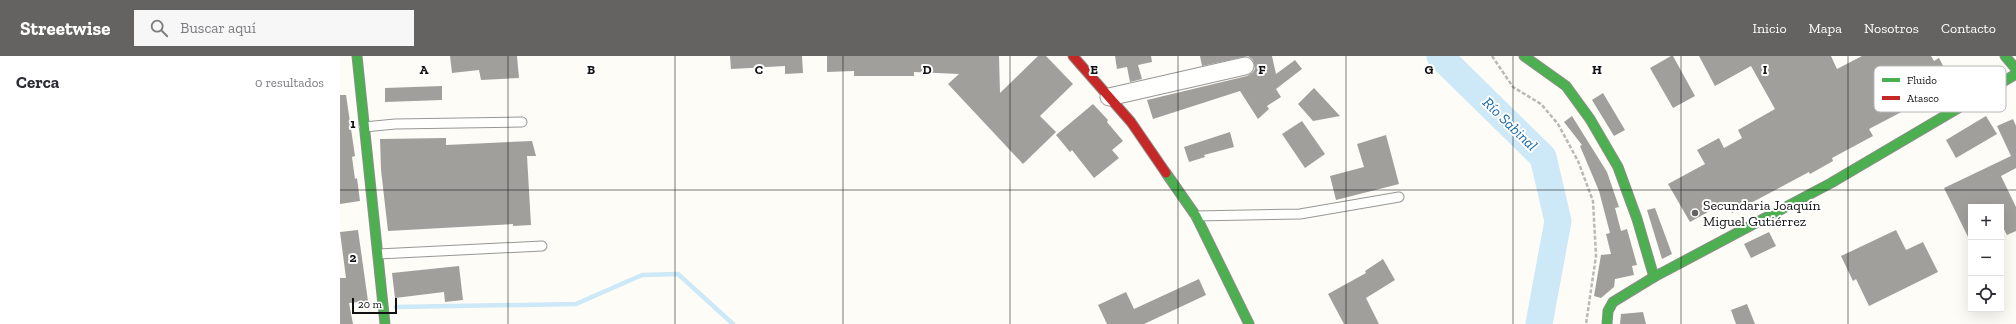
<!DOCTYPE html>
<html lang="es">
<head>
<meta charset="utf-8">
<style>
	:root { --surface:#fff; --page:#f7f7f7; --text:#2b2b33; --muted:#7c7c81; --line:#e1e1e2; --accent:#646362 }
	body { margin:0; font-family:"Zilla Slab",serif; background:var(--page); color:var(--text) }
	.controls { position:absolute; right:12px; bottom:12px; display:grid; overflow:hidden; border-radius:0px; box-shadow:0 4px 16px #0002 }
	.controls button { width:36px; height:36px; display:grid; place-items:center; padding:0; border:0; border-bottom:1px solid var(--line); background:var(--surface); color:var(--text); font:20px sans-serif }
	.scale { position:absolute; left:12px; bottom:10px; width:45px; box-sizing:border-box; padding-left:4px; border:2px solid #111; border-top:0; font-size:11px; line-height:14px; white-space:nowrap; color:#111; -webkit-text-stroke:3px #fff; paint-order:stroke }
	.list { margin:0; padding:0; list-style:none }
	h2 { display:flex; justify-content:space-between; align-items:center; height:52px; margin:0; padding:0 16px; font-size:17px }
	h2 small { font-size:13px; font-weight:400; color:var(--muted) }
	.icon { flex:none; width:22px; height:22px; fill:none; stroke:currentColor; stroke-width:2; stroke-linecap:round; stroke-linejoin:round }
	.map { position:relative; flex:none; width:1676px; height:268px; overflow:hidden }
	header { display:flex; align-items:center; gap:24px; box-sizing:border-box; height:56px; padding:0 20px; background:var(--accent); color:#fff }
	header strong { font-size:19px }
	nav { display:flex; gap:22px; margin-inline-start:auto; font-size:14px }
	.search { width:280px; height:36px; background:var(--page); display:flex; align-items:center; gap:10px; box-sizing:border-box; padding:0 14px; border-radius:0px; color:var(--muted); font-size:15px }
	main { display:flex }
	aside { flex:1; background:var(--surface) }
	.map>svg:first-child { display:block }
</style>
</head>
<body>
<header>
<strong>Streetwise</strong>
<div class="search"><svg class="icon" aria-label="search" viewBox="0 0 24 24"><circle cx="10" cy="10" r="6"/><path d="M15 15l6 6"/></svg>Buscar aquí</div>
<nav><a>Inicio</a><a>Mapa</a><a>Nosotros</a><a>Contacto</a></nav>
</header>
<main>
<aside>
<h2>Cerca<small>0 resultados</small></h2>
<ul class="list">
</ul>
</aside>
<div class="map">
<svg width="1676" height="268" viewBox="0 0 1676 268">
	<rect width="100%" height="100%" fill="#fdfcf7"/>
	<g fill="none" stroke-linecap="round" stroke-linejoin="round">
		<polyline stroke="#cde8f7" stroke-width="4.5" points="56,251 236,248 302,219 338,218 393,268"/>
		<polyline stroke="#cde8f7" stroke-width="27" points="1100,0 1203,101 1218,165 1199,268"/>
	</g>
	<g fill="#a19f9c">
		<polygon points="110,0 177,0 179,22 141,24 139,14 112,17"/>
		<polygon points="390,0 462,0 463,17 445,18 445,10 391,13"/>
		<polygon points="487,0 659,0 660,37 698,0 706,0 733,28 700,60 716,76 683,108 608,28 619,18 574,16 574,20 514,20 514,15 487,16"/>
		<polygon points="775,0 811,0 812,6 798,9 802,23 790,26 787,11 777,13"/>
		<polygon points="860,0 932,0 936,18 955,4 962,13 936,33 941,41 927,50 929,53 918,63 900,35 813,63 807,44 907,20 912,17 915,13 913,4 908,0 862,10"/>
		<polygon points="1331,0 1333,0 1355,40 1333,52 1310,12"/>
		<polygon points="1359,0 1491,0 1497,13 1522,0 1591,0 1594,5 1599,2 1613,29 1529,73 1533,80 1492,102 1493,105 1470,118 1469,116 1392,157 1386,146 1350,166 1328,128 1365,108 1357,94 1379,82 1384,92 1402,82 1398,74 1435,53 1411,10 1375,30"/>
		<polygon points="102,30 102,44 45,46 45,32"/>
		<polygon points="974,32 1000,60 973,65 958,48"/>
		<polygon points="1263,37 1285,74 1274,80 1252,44"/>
		<polygon points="0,39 6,39 15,100 12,101 15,123 17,122 20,145 0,148"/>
		<polygon points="753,48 768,64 767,66 783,85 772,94 779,102 754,122 732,94 730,96 716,79"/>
		<polygon points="1232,60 1267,116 1279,151 1275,152 1281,175 1287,173 1297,209 1292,210 1294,219 1275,223 1274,231 1261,242 1254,240 1261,199 1271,198 1266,178 1270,177 1259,135 1240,90 1242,89 1224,66"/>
		<polygon points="1646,60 1657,78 1616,102 1606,84"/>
		<polygon points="1673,63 1676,70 1676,112 1661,120 1676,151 1676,175 1667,179 1661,168 1661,151 1631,151 1631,187 1604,132 1671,100 1657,70"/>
		<polygon points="962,65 985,98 965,112 942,78"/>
		<polygon points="890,76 894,91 864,99 865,101 849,106 844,91"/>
		<polygon points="1046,79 1059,128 996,144 990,120 1024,111 1017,88"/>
		<polygon points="106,82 106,89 192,85 196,100 187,100 191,169 173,170 173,168 48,175 41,114 40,83"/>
		<polygon points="1315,152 1332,198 1322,203 1307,154"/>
		<polygon points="18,174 28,245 9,247 13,268 0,268 0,222 6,222 0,176"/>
		<polygon points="1556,174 1566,194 1583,186 1598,216 1529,250 1516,223 1513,225 1501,200"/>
		<polygon points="1429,176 1436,190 1411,202 1404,188"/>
		<polygon points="1043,203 1055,224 1026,242 1039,268 1004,268 988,238 1026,217 1025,215"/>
		<polygon points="119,210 123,244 105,246 104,236 55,242 52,217"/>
		<polygon points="859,223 866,239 804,268 767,268 758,249 786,236 794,253"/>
		<polygon points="1407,248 1415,268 1396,268 1391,254"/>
		<polygon points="1303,256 1306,268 1280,268 1281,258"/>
	</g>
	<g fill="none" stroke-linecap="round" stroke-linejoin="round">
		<defs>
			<g id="lane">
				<polyline points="24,71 55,68 182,66"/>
				<polyline points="856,160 960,158 1059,141"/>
				<polyline points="38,198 202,190"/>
			</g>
			<polyline id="street" points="769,41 905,10"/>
			<g id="fast">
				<polyline points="17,0 45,268"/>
				<polyline points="1184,0 1226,30 1250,63 1278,111 1297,163 1314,221"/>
				<polyline points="1665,0 1676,13"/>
				<polyline points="826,117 856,160 909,268"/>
				<polyline points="1267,268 1268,255 1273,246 1314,221 1491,127 1676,18"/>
			</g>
			<polyline id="jam" points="733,0 791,66 826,117"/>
		</defs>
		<use href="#lane" stroke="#979795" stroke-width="11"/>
		<use href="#street" stroke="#979795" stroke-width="19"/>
		<use href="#fast" stroke="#8e8d8b" stroke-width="11"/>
		<use href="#jam" stroke="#8e8d8b" stroke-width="11"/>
		<polyline stroke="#b9b9b8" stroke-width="2.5" stroke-dasharray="4 2" stroke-linecap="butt" points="1152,0 1173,31 1201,48 1218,68 1238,105 1253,145 1256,200 1246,268"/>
		<use href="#lane" stroke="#fffffe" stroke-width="9"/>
		<use href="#street" stroke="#fffffe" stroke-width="17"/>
		<use href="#fast" stroke="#4caf50" stroke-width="9"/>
		<use href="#jam" stroke="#c62828" stroke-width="9"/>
	</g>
	<path fill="none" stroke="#111" stroke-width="1" stroke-opacity="0.55" d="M168 0V268M335 0V268M503 0V268M670 0V268M838 0V268M1006 0V268M1173 0V268M1341 0V268M1508 0V268M0 134H1676"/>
	<circle fill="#646362" stroke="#fff" stroke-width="1.5" cx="1355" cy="157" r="4"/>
	<g text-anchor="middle" stroke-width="4" stroke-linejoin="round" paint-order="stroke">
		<g font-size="14" fill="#111" stroke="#fff" text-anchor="start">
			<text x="1363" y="154">Secundaria Joaquín<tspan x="1363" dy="16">Miguel Gutiérrez</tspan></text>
		</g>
		<g font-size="15" font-style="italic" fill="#1768a6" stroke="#fff">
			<text transform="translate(1170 68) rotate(44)" y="5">Río Sabinal</text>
		</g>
	</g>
	<rect x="1534" y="10" width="132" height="46" rx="6" fill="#fff" stroke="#b8b8b8" stroke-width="1"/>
	<rect x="1542" y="22" width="18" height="4" fill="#4caf50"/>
	<rect x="1542" y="40" width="18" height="4" fill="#c62828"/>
	<g font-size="11" fill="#111">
		<text x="1567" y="28">Fluido</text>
		<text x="1567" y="46">Atasco</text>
	</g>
	<g font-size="13" text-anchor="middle" font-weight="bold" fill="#111" stroke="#fff" stroke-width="4" stroke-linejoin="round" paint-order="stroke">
		<text x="84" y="18">A</text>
		<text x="251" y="18">B</text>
		<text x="419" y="18">C</text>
		<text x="587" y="18">D</text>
		<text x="754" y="18">E</text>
		<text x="922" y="18">F</text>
		<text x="1089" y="18">G</text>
		<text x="1257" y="18">H</text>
		<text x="1425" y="18">I</text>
		<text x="13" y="72">1</text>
		<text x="13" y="206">2</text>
	</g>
</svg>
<div class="controls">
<button>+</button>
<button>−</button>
<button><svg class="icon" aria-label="locate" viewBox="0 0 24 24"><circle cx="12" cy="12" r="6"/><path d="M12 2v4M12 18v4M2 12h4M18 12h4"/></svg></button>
</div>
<div class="scale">20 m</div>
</div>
</main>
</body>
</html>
